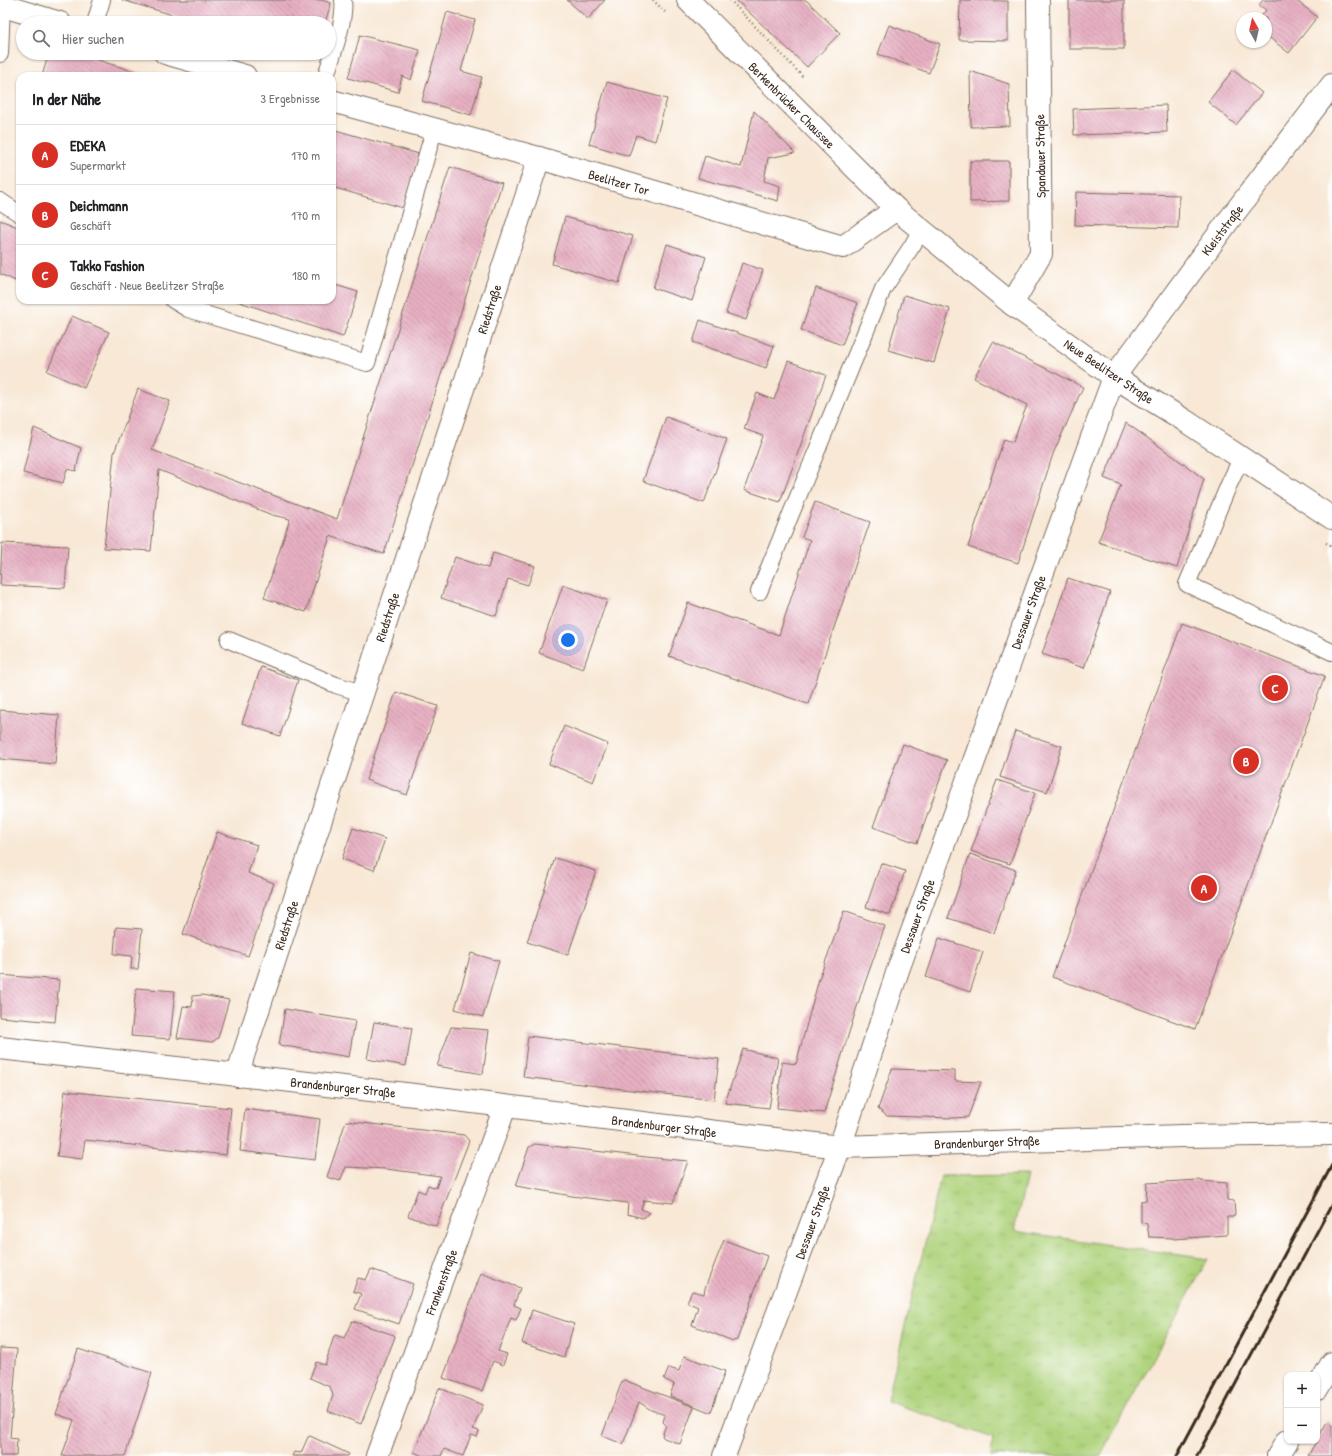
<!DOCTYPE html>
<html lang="de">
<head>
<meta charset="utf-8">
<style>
	:root { --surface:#fff; --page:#f6f6f6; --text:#202124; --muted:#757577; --line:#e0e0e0; --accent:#d93025 }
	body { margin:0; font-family:"Patrick Hand",sans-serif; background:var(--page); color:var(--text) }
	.controls { position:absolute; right:12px; bottom:12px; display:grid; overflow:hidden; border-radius:8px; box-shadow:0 1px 3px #0004 }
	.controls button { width:36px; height:36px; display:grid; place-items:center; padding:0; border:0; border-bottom:1px solid var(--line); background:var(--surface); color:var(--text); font:20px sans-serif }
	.compass { position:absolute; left:1236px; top:12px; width:36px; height:36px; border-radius:50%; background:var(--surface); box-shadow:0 1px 3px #0004; rotate:352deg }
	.you { position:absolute; left:568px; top:640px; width:14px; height:14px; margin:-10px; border:3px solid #fff; border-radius:50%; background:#1a73e8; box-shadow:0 0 0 6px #1a73e833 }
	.badge { display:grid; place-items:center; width:26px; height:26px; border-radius:50%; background:var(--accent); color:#fff; font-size:13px; font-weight:700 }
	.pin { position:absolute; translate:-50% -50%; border:2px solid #fff; box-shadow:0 1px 4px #0006 }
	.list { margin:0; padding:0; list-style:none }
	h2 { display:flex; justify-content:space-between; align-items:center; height:52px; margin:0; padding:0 16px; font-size:17px }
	h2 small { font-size:13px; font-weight:400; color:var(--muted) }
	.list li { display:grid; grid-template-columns:26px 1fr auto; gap:12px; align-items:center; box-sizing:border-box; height:60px; padding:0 16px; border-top:1px solid var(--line) }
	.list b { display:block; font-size:15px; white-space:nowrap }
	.list p { margin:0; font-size:13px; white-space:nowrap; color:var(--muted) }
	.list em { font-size:13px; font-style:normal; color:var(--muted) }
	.icon { flex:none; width:22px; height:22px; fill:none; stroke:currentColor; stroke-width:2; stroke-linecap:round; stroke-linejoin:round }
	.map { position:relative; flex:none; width:1332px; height:1456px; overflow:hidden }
	.search { position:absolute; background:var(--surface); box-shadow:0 1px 3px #0004; left:16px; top:16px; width:320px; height:44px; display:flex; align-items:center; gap:10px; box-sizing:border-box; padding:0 14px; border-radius:22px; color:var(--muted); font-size:15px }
	.panel { position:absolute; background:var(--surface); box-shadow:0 1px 3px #0004; left:16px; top:72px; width:320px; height:232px; border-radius:12px }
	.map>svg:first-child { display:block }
</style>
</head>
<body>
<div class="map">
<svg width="1332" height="1456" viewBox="0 0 1332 1456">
	<defs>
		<pattern id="grass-tufts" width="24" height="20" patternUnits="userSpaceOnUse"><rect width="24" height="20" fill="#afd37c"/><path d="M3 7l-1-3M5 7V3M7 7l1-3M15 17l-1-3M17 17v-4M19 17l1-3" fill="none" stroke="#97b56b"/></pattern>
		<pattern id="building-back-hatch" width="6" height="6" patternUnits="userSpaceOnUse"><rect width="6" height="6" fill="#e7b0c2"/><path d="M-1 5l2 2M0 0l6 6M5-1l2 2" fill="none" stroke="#bc8f9d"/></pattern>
	</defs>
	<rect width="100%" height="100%" fill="#fff"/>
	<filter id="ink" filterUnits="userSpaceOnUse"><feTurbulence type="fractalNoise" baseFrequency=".025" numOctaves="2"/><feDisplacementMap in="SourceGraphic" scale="8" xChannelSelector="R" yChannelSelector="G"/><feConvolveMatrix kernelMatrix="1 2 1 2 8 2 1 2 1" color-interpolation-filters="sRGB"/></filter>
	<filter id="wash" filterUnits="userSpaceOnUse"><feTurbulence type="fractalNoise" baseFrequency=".012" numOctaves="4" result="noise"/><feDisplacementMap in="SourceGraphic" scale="16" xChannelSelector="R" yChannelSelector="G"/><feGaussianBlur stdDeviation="0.9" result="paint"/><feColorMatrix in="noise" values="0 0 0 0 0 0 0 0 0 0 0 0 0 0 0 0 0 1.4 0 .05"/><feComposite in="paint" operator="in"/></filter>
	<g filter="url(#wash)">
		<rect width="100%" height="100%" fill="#f8e8d5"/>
		<polygon fill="url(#grass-tufts)" stroke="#757e4d" points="1027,1175 1014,1231 1208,1259 1100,1456 991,1456 993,1438 887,1401 941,1176"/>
		<g id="blocks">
			<g fill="url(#building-back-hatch)">
				<polygon points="122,0 322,0 331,3 325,23 200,23"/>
				<polygon points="567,0 605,0 588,19"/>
				<polygon points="736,0 806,0 840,33 807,67"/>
				<polygon points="960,0 1008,1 1008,41 959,40"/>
				<rect x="1069" y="0" width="55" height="49"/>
				<polygon points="1263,0 1296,0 1317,17 1289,53 1266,35 1266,18 1260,18 1266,10 1259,5"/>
				<polygon points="447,12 475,20 461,71 482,77 471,115 422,101"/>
				<polygon points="889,25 940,44 929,73 878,54"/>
				<polygon points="360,35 420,50 411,80 402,76 398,92 348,78"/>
				<polygon points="49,53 75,53 149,76 42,76"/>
				<polygon points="1233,70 1262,93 1236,125 1208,102"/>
				<polygon points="970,71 1009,84 1010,126 971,127"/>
				<polygon points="607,82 667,99 655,141 636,135 629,156 589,144"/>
				<polygon points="1166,105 1167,132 1074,135 1073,109"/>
				<polygon points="754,111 795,153 768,158 764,181 780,186 778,201 698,178 705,156 741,167"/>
				<polygon points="332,129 419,154 403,208 332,187"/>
				<polygon points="970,161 1009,161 1009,201 970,202"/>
				<polygon points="450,167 502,183 384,554 330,536 306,612 264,598 290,519 272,515 159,470 151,551 104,548 114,453 138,389 170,401 152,450 337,519"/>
				<polygon points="1076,192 1179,195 1178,228 1075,225"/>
				<polygon points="565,217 633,236 619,283 552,264"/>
				<polygon points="0,220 20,228 20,283 0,274"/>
				<polygon points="667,244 706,257 692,301 653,288"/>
				<polygon points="742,263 763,270 746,320 726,313"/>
				<polygon points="332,284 358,292 343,337 234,300 332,300"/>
				<polygon points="816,288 858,303 842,345 801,330"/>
				<polygon points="904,295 950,309 934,363 888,350"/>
				<polygon points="72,316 109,332 84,388 47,371"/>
				<polygon points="700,320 774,346 766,368 693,342"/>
				<polygon points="993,342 1083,387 1053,454 1018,563 968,547 1004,439 1013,442 1027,405 974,378"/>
				<polygon points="788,361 826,375 780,502 744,490 763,436 744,429 757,393 774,400"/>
				<polygon points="666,417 727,439 704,503 643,481"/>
				<polygon points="1126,423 1169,453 1204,479 1177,568 1098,542 1121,485 1104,478"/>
				<polygon points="34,428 81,448 76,471 67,469 63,483 23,473"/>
				<polygon points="815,502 870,522 808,704 669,656 688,603 779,635 810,540 802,537"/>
				<polygon points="2,543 68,546 65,588 0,585"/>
				<polygon points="493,553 535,566 528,585 508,579 496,616 441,598 455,557 488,568"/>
				<polygon points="1068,578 1110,592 1084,668 1042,654"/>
				<polygon points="563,585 607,600 583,669 539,653"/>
				<polygon points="1182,623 1325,676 1195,1029 1052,977"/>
				<polygon points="261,667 298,680 280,736 242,723"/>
				<polygon points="396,692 438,706 407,795 366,780"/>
				<polygon points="0,710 59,715 55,764 0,759"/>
				<polygon points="564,726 608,744 593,782 549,764"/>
				<polygon points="1015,731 1062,746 1047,792 1000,777"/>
				<polygon points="903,744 947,760 917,843 873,827"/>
				<polygon points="997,780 1035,793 1010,864 971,851"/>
				<polygon points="353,828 385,839 374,870 342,859"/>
				<polygon points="217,832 257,845 248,873 274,883 248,956 183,934"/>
				<polygon points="970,854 1016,870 994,933 948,918"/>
				<polygon points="555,858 596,871 568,955 527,942"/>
				<polygon points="881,863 905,871 890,915 866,907"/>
				<polygon points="844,911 885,926 861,994 824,1113 777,1108 782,1062 796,1064 819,979"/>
				<polygon points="116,927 142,929 138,969 131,969 132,956 114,954"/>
				<polygon points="939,938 983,952 970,992 926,977"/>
				<polygon points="471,953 499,961 483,1017 455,1009"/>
				<polygon points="0,975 59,980 55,1022 0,1017"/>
				<polygon points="136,988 175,991 170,1039 131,1036"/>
				<polygon points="202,995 229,1000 218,1038 212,1042 177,1038 183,1006 192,1007 193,996"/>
				<polygon points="285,1009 355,1021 349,1057 279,1045"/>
				<polygon points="374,1022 412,1028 406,1066 367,1059"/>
				<polygon points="451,1027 489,1030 483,1074 437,1066"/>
				<polygon points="528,1036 719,1059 714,1100 523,1077"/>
				<polygon points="743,1049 778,1058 769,1108 725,1103"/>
				<polygon points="892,1069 955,1071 955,1081 981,1082 968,1117 953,1118 887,1116 878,1109"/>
				<polygon points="65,1091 231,1108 226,1155 85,1140 82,1159 57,1156"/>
				<polygon points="245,1109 320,1119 315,1160 240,1151"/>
				<polygon points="346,1121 464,1135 469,1141 436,1226 408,1216 418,1190 425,1193 428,1185 436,1188 440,1176 386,1169 346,1167 340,1181 327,1177"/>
				<polygon points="535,1144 646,1157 688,1161 673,1203 644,1200 641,1209 650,1213 643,1218 627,1214 628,1203 572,1196 516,1186 529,1147"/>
				<polygon points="1200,1180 1201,1181 1227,1183 1227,1200 1234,1201 1235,1214 1233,1217 1227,1217 1227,1235 1174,1239 1173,1238 1149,1237 1147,1224 1141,1222 1141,1201 1146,1200 1147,1183"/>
				<polygon points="724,1240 767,1256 737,1340 733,1341 692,1325 698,1307 687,1302 692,1291 704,1294 705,1288"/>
				<polygon points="371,1269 413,1284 399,1324 355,1309 361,1294 353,1291 358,1278 366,1280"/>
				<polygon points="481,1273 520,1288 514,1305 521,1308 516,1320 511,1318 498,1351 507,1354 503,1365 493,1361 482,1391 443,1378"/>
				<polygon points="532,1310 574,1324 564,1357 522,1343"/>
				<polygon points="352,1321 394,1335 395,1337 361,1424 328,1411 333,1395 330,1387 310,1378 316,1362 325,1365 334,1336 335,1335 344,1338"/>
				<polygon points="0,1348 17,1349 10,1438 17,1439 16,1456 0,1456"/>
				<polygon points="78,1349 152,1373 125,1456 62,1456 74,1420 56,1414"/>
				<polygon points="684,1356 725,1371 711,1412 709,1412 670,1396 674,1384 664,1379 669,1368 679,1371"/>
				<polygon points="624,1380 694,1407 680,1444 664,1438 662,1436 666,1425 663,1422 665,1415 651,1410 639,1402 623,1444 602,1436 622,1381"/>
				<polygon points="439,1388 483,1405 473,1429 479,1431 477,1437 471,1435 463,1456 444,1449 441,1456 423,1456 414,1452"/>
				<polygon points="1327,1422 1332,1425 1332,1456 1308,1456"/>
				<polygon points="310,1436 349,1454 348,1456 292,1456 294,1452 301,1453 308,1437"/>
			</g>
		</g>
	</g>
	<g filter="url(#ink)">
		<use href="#blocks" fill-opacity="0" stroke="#7d6c5e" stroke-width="1"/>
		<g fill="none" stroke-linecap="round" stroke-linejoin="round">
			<defs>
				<g id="lane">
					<polyline points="95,23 102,0"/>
					<polyline points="0,54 2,6"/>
					<path d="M326 76C332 55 346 20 343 0"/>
					<polyline points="0,201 20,214"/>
					<polyline points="173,300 188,309 367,363 434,130"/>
					<polyline points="1241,459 1230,482 1187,584 1332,652"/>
					<polyline points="759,592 883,289 912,246 921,230"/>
					<polyline points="229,640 336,685 362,693"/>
				</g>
				<g id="street">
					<polyline points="0,5 60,23"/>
					<polyline points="165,53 245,76"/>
					<polyline points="332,101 539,158 843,247 896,209"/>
					<polyline points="1012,304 1041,254 1038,0"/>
					<polyline points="238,1076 243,1056 539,158"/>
					<polyline points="1317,1389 1332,1363"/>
					<polyline points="377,1456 505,1107"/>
					<polyline points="724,1456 840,1147 898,970 1114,377 1229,220 1332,85"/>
					<polyline points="1278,1456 1287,1441"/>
				</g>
				<g id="secondary">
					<polyline points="688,0 896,209 1012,304 1114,377 1184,420 1332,518"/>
					<polyline points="0,1048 423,1096 840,1147 1182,1136 1332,1134"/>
				</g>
			</defs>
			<use href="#lane" stroke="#7d6c5e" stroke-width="18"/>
			<use href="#street" stroke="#7d6c5e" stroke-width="24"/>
			<use href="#secondary" stroke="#7d6c5e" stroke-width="24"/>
			<g stroke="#7d6c5e" stroke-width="2.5" stroke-dasharray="1 3" stroke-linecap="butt">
				<polyline points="653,0 665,12"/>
				<polyline points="730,0 804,78"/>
				<polyline points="1326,543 1332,546"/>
			</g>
			<use href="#lane" stroke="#fff" stroke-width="16"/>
			<use href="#street" stroke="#fff" stroke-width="22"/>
			<use href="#secondary" stroke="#fff" stroke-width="22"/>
			<g stroke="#3b2a1e" stroke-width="3">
				<polyline points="1177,1456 1332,1165"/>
				<polyline points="1197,1456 1332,1204"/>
			</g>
		</g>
	</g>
	<g text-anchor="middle" stroke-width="3" stroke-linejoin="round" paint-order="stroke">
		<g font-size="13" fill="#3b2a1e" stroke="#fff">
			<text transform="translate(792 105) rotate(45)" y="5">Berkenbrücker Chaussee</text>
			<text transform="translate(1040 156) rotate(-91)" y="5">Spandauer Straße</text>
			<text transform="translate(619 182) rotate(16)" y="5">Beelitzer Tor</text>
			<text transform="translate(1222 230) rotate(-53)" y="5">Kleiststraße</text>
			<text transform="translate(489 309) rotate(-72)" y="5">Riedstraße</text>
			<text transform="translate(1109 371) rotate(34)" y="5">Neue Beelitzer Straße</text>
			<text transform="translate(1028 612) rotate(-70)" y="5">Dessauer Straße</text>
			<text transform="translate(387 617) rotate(-72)" y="5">Riedstraße</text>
			<text transform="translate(917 916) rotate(-70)" y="5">Dessauer Straße</text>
			<text transform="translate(286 925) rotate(-72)" y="5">Riedstraße</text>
			<text transform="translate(343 1087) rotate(6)" y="5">Brandenburger Straße</text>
			<text transform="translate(664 1126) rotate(7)" y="5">Brandenburger Straße</text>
			<text transform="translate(987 1142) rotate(-2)" y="5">Brandenburger Straße</text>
			<text transform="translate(812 1222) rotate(-70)" y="5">Dessauer Straße</text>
			<text transform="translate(441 1282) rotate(-70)" y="5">Frankenstraße</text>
		</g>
	</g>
</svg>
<div class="controls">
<button>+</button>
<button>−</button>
</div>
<svg class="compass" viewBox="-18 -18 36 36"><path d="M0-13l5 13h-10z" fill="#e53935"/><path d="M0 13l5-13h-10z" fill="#757577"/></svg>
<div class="you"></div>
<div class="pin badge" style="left:1204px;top:888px">A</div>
<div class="pin badge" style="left:1246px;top:761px">B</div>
<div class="pin badge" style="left:1275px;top:688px">C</div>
<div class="search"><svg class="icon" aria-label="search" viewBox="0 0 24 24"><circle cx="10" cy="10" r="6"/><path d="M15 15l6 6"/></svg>Hier suchen</div>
<section class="panel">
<h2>In der Nähe<small>3 Ergebnisse</small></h2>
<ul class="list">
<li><span class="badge">A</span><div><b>EDEKA</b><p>Supermarkt</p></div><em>170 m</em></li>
<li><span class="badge">B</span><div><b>Deichmann</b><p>Geschäft</p></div><em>170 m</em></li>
<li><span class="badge">C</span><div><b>Takko Fashion</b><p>Geschäft · Neue Beelitzer Straße</p></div><em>180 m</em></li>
</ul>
</section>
</div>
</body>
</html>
